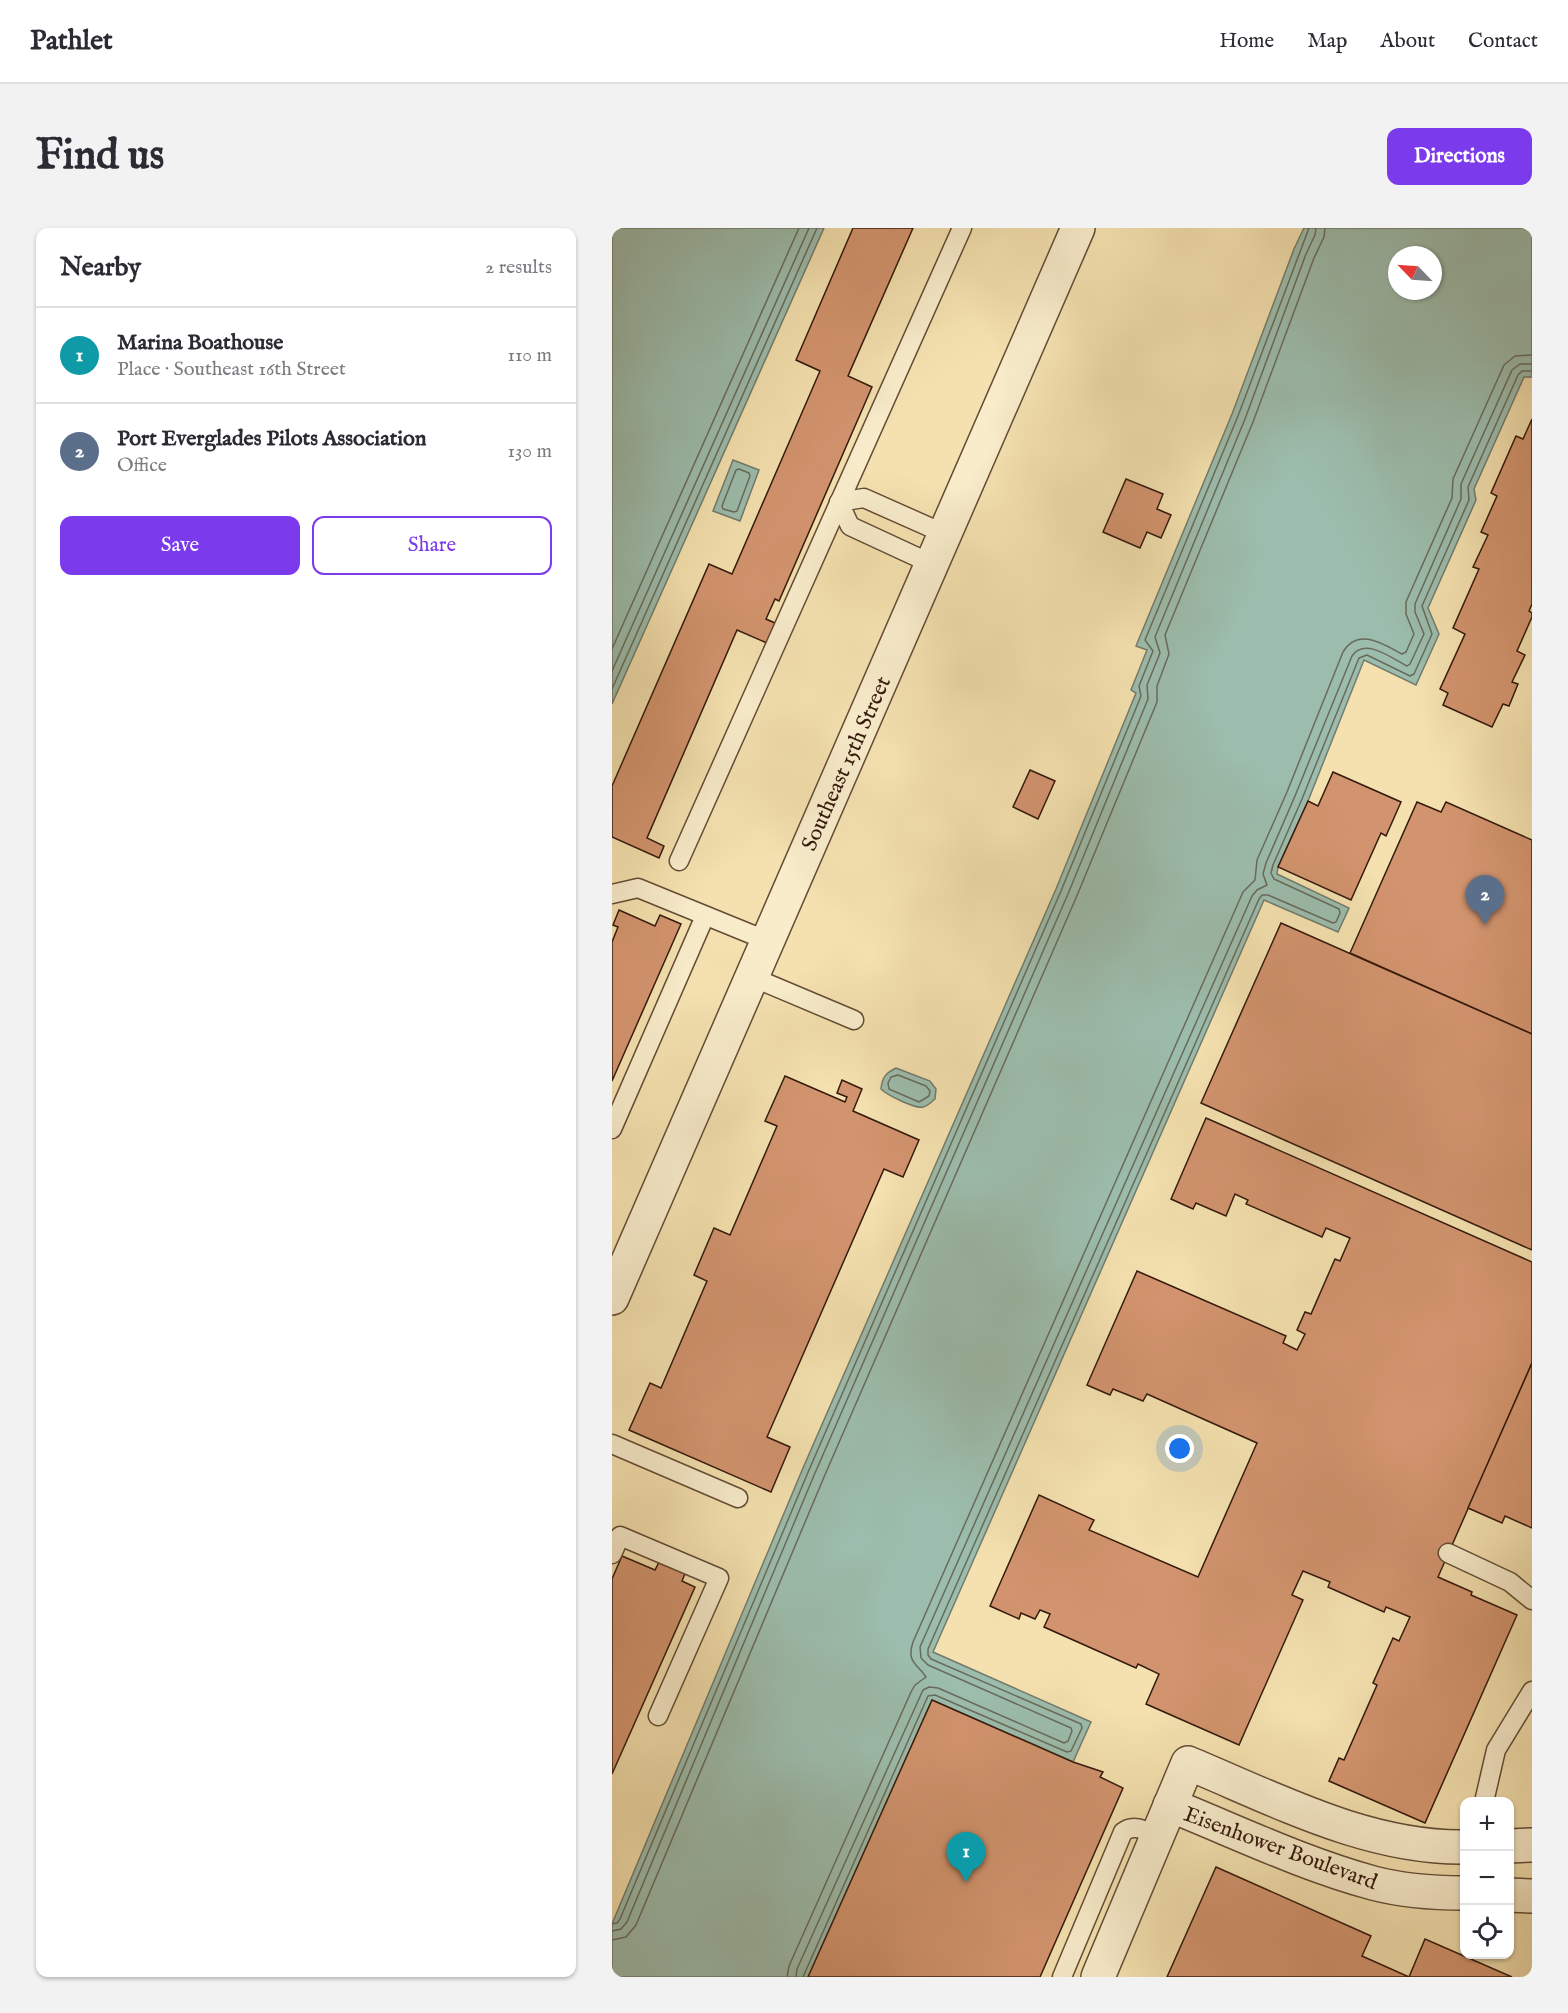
<!DOCTYPE html>
<html lang="en">
<head>
<meta charset="utf-8">
<style>
	:root { --surface:#fff; --page:#f2f2f3; --text:#2b2b33; --muted:#7c7c81; --line:#e1e1e2; --accent:#7c3aed }
	body { margin:0; font-family:"IM FELL English",serif; background:var(--page); color:var(--text) }
	.controls { position:absolute; right:18px; bottom:18px; display:grid; overflow:hidden; border-radius:12px; box-shadow:0 2px 4px #0004 }
	.controls button { width:54px; height:54px; display:grid; place-items:center; padding:0; border:0; border-bottom:2px solid var(--line); background:var(--surface); color:var(--text); font:30px sans-serif }
	.compass { position:absolute; left:776px; top:18px; width:54px; height:54px; border-radius:50%; background:var(--surface); box-shadow:0 2px 4px #0004; rotate:295deg }
	.you { position:absolute; left:568px; top:1221px; width:21px; height:21px; margin:-15px; border:4px solid #fff; border-radius:50%; background:#1a73e8; box-shadow:0 0 0 9px #1a73e833 }
	.badge { display:grid; place-items:center; width:39px; height:39px; border-radius:50%; background:var(--accent); color:#fff; font-size:20px; font-weight:700 }
	.pin { position:absolute; translate:-50% -50px; filter:drop-shadow(0 2px 3px #0008) }
	.pin::after { content:''; position:absolute; top:32px; width:21px; height:18px; background:inherit; clip-path:polygon(0 0,100% 0,50% 100%) }
	.list { margin:0; padding:0; list-style:none }
	h2 { display:flex; justify-content:space-between; align-items:center; height:78px; margin:0; padding:0 24px; font-size:26px }
	h2 small { font-size:20px; font-weight:400; color:var(--muted) }
	.list li { display:grid; grid-template-columns:39px 1fr auto; gap:18px; align-items:center; box-sizing:border-box; height:96px; padding:0 24px; border-top:2px solid var(--line) }
	.list b { display:block; font-size:22px; white-space:nowrap }
	.list p { margin:0; font-size:20px; white-space:nowrap; color:var(--muted) }
	.list em { font-size:20px; font-style:normal; color:var(--muted) }
	.actions { display:flex; gap:12px; padding:18px 24px }
	.actions a { flex:1; padding:14px 0; border:2px solid var(--accent); border-radius:12px; text-align:center; font-size:21px; color:var(--accent) }
	.actions .main { background:var(--accent); color:#fff }
	.icon { flex:none; width:33px; height:33px; fill:none; stroke:currentColor; stroke-width:2; stroke-linecap:round; stroke-linejoin:round }
	.map { position:relative; flex:none; width:920px; height:1749px; overflow:hidden; border-radius:12px }
	header { display:flex; align-items:center; gap:36px; box-sizing:border-box; height:84px; padding:0 30px; background:var(--surface); border-bottom:2px solid var(--line) }
	header strong { font-size:28px }
	nav { display:flex; gap:33px; margin-inline-start:auto; font-size:21px }
	.intro { display:flex; align-items:center; justify-content:space-between; box-sizing:border-box; height:144px; padding:0 36px }
	h1 { margin:0; font-size:42px }
	.button { padding:15px 27px; border-radius:12px; background:var(--accent); color:#fff; font-size:21px; font-weight:700 }
	main { display:flex; gap:36px; padding:0 36px }
	aside { flex:1; background:var(--surface); border-radius:12px; box-shadow:0 2px 4px #0004 }
	.map>svg:first-child { display:block }
</style>
</head>
<body>
<header>
<strong>Pathlet</strong>
<nav><a>Home</a><a>Map</a><a>About</a><a>Contact</a></nav>
</header>
<div class="intro"><h1>Find us</h1><a class="button">Directions</a></div>
<main>
<aside>
<h2>Nearby<small>2 results</small></h2>
<ul class="list">
<li><span class="badge" style="background:#0f9aa8">1</span><div><b>Marina Boathouse</b><p>Place · Southeast 16th Street</p></div><em>110 m</em></li>
<li><span class="badge" style="background:#5c6f8a">2</span><div><b>Port Everglades Pilots Association</b><p>Office</p></div><em>130 m</em></li>
</ul>
<div class="actions"><a class="main">Save</a><a>Share</a></div>
</aside>
<div class="map">
<svg width="920" height="1749" viewBox="0 0 920 1749">
	<rect width="100%" height="100%" fill="#f4e1af"/>
	<filter id="stains"><feTurbulence type="fractalNoise" baseFrequency=".00333" numOctaves="4"/><feColorMatrix values="0 0 0 0 .2 0 0 0 0 .09 0 0 0 0 .02 0 0 0 .5 -.17"/></filter>
	<radialGradient id="worn" r=".72"><stop offset=".6" stop-color="#630" stop-opacity="0"/><stop offset="1" stop-color="#630" stop-opacity=".3"/></radialGradient>
	<g fill="#9cbdad" stroke="#727b6d" stroke-width="1.5" fill-rule="evenodd">
		<polygon points="0,0 212,0 0,476"/>
		<path d="M692 0H920V149H912L862 261 864 272 816 380 827 406 804 457 752 432 696 573 666 639 665 646 737 680 726 704 652 672 321 1424 479 1494 461 1534 320 1472 196 1749H0V1696L191 1240 444 661 524 465 519 462 535 422 524 418 620 186 682 21ZM785 27H821V63H785Z"/>
		<polygon points="121,232 147,242 128,293 101,283"/>
		<path d="M284 840 318 853 324 861 323 871C319 874 316 878 311 879 303 881 275 867 269 861 270 849 274 845 284 840Z"/>
	</g>
	<g fill="none" stroke-linecap="round" stroke-linejoin="round">
		<g stroke="#686b5c" stroke-width="1.5">
			<polygon points="127,241 137,245 138,248 125,283 122,284 111,281 110,278 124,242"/>
			<polyline points="0,421 187,0"/>
			<polyline points="0,443 197,0"/>
			<polyline points="0,461 205,0"/>
			<polygon points="286,847 314,858 318,863 317,868 307,874 277,861 276,855 279,849"/>
			<polyline points="0,1696 5,1695 8,1691 197,1242 449,663 529,468 527,458 541,423 533,412 626,188 697,0"/>
			<polyline points="0,1703 9,1701 15,1694 203,1245 456,666 536,471 535,457 548,425 543,409 633,191 694,26 703,7 704,0"/>
			<polyline points="0,1712 14,1709 24,1697 212,1249 464,670 545,474 545,458 557,426 553,407 641,194 702,30 712,9 713,0"/>
			<path d="M175 1749 177 1738 299 1464 303 1457 314 1449C306 1436 294 1435 301 1414L631 664 643 652 645 632 675 564 731 424C746 399 771 416 790 426L794 424 802 406 794 386V374L840 270 841 251 892 137 903 128 920 127"/>
			<path d="M184 1749 185 1741 311 1462 317 1459 326 1460 452 1515 456 1513 460 1503 459 1500 316 1437 309 1430 308 1419 640 668 645 662 655 657 651 646 654 635 683 568 740 428C753 409 779 430 795 438L798 436 812 406 803 384V376L849 271V256L900 142 908 136H920"/>
			<polyline points="191,1749 316,1468 323,1467 455,1524 459,1523 470,1500 469,1496 319,1431 316,1427 316,1421 647,671 650,667 656,667 721,695 724,694 728,685 727,681 662,651 659,645 661,637 690,571 747,430 755,427 798,448 802,446 820,406 810,378 857,272 856,259 906,147 910,143 920,143"/>
		</g>
	</g>
	<g fill="#d2946e" stroke="#34190c" stroke-width="1.5">
		<polygon points="241,0 301,0 236,148 260,159 167,373 163,371 154,391 163,395 155,415 125,402 35,610 52,618 47,630 0,609 0,558 97,336 120,346 208,143 184,132"/>
		<polygon points="920,191 920,376 917,383 920,385 920,389 905,423 913,427 900,454 906,456 897,478 891,476 880,499 831,477 836,465 828,461 853,406 841,400 867,341 861,339 876,307 869,304 885,268 879,265 904,208 911,211"/>
		<polygon points="514,251 551,266 545,281 559,287 549,310 535,304 528,320 491,304"/>
		<polygon points="418,542 443,553 426,591 401,579"/>
		<polygon points="721,544 789,574 774,608 769,605 739,672 666,639 696,573 706,578"/>
		<polygon points="805,574 829,584 834,574 920,612 920,806 738,725"/>
		<polygon points="7,682 43,698 48,687 69,696 0,853 0,714 6,699 1,697"/>
		<polygon points="669,695 920,806 920,1022 589,875"/>
		<polygon points="173,848 233,874 235,869 225,865 230,852 250,861 241,883 307,912 291,949 272,941 155,1209 178,1219 159,1264 17,1202 38,1155 49,1160 95,1053 82,1047 102,1000 118,1007 165,898 153,893"/>
		<polygon points="594,890 920,1034 920,1135 826,1349 860,1364 859,1367 905,1387 813,1595 717,1553 727,1530 732,1532 765,1457 761,1455 781,1410 787,1413 798,1389 774,1379 772,1384 716,1359 718,1354 691,1343 680,1367 691,1372 627,1517 534,1476 547,1446 526,1436 524,1440 432,1399 438,1386 428,1382 423,1391 409,1385 407,1391 378,1378 427,1267 482,1292 477,1302 586,1349 645,1215 535,1166 531,1173 501,1161 498,1167 475,1157 525,1043 674,1108 671,1115 685,1122 693,1106 685,1102 693,1084 699,1086 723,1031 728,1033 738,1010 714,1000 710,1009 634,976 636,972 623,966 614,988 584,975 581,981 559,971"/>
		<polygon points="920,1135 920,1300 893,1288 890,1295 856,1280"/>
		<polygon points="10,1328 43,1342 48,1332 74,1343 70,1353 83,1359 0,1546 0,1351"/>
		<polygon points="320,1472 461,1534 491,1544 488,1549 511,1560 428,1749 196,1749"/>
		<polygon points="604,1639 759,1708 750,1728 797,1749 813,1711 900,1749 555,1749"/>
	</g>
	<g fill="none" stroke-linecap="round" stroke-linejoin="round">
		<defs>
			<g id="service">
				<polyline points="320,336 238,298 227,274 252,270 333,306"/>
				<polyline points="67,633 350,0"/>
				<polyline points="0,666 26,660 156,713"/>
				<polyline points="140,749 242,792"/>
				<polyline points="0,901 93,688"/>
				<polyline points="0,1216 126,1270"/>
				<polyline points="836,1325 898,1354 920,1372"/>
				<polyline points="0,1326 8,1308 107,1350 46,1488"/>
				<polyline points="872,1574 884,1522 920,1463"/>
				<path d="M450 1749 511 1604C522 1595 534 1603 545 1608"/>
			</g>
			<g id="minor">
				<polyline points="0,1070 466,0"/>
				<path d="M558 1577C625 1604 691 1636 761 1655 791 1663 822 1665 852 1665"/>
				<polyline points="897,1618 920,1617"/>
				<polyline points="897,1667 920,1668"/>
				<path d="M486 1749 576 1535C665 1572 755 1620 852 1619"/>
			</g>
		</defs>
		<use href="#service" stroke="#644b35" stroke-width="21"/>
		<use href="#minor" stroke="#644b35" stroke-width="36"/>
		<use href="#service" stroke="#f8eccb" stroke-width="18"/>
		<use href="#minor" stroke="#f8eccb" stroke-width="33"/>
	</g>
	<g text-anchor="middle" stroke-width="5" stroke-linejoin="round" paint-order="stroke">
		<g font-size="22" fill="#34190c" stroke="#f8eccb">
			<text transform="translate(233 535) rotate(-66)" y="8">Southeast 15th Street</text>
			<text transform="translate(669 1619) rotate(20)" y="8">Eisenhower Boulevard</text>
		</g>
	</g>
	<rect width="100%" height="100%" filter="url(#stains)"/>
	<rect width="100%" height="100%" fill="url(#worn)"/>
</svg>
<div class="controls">
<button>+</button>
<button>−</button>
<button><svg class="icon" aria-label="locate" viewBox="0 0 24 24"><circle cx="12" cy="12" r="6"/><path d="M12 2v4M12 18v4M2 12h4M18 12h4"/></svg></button>
</div>
<svg class="compass" viewBox="-18 -18 36 36"><path d="M0-13l5 13h-10z" fill="#e53935"/><path d="M0 13l5-13h-10z" fill="#7c7c81"/></svg>
<div class="you"></div>
<div class="pin badge" style="left:354px;top:1654px;background:#0f9aa8">1</div>
<div class="pin badge" style="left:873px;top:697px;background:#5c6f8a">2</div>
</div>
</main>
</body>
</html>
